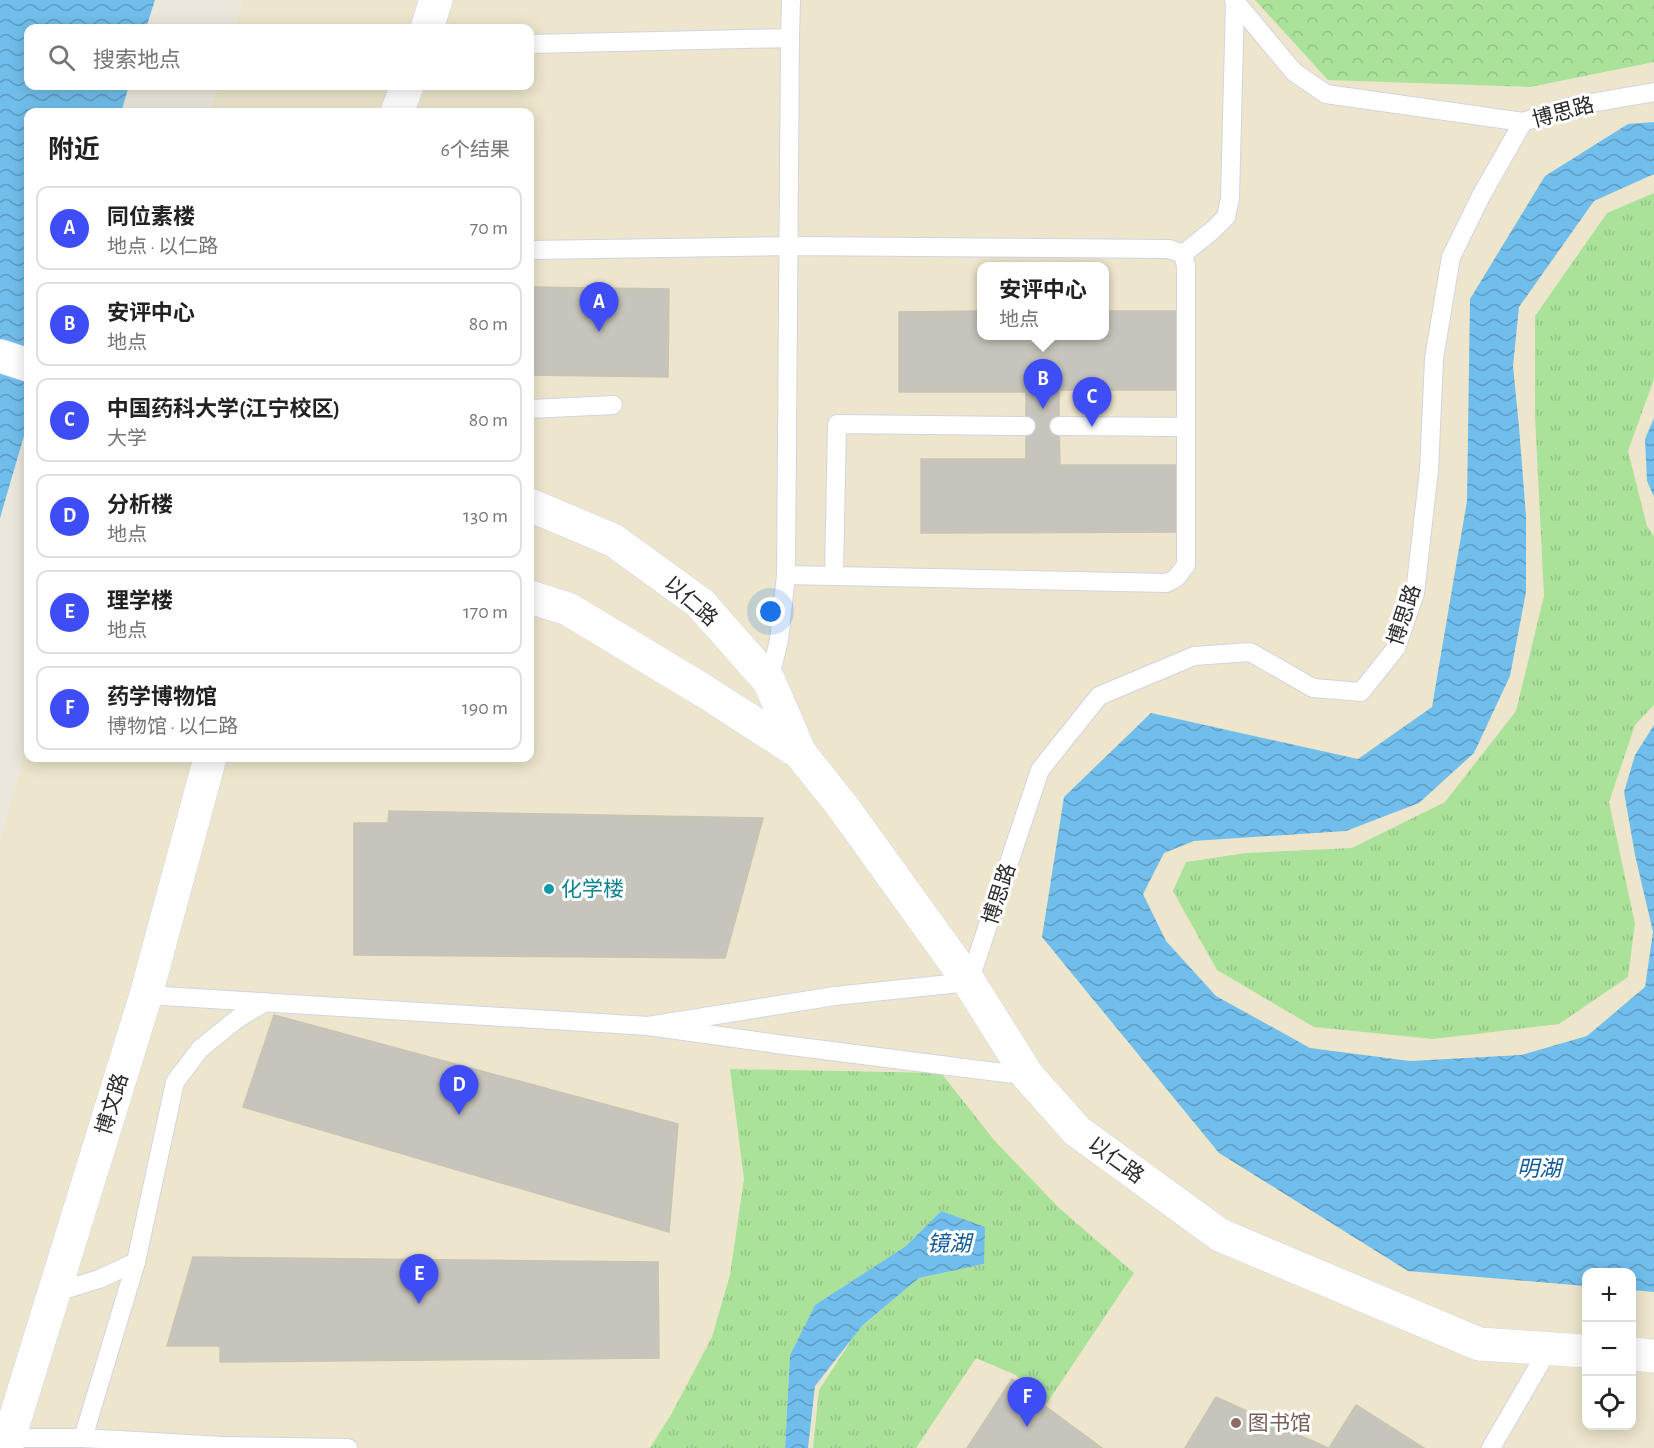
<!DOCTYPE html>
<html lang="zh">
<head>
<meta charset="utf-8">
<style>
	:root { --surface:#fff; --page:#f6f6f6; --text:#222; --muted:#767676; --line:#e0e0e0; --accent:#3f4df7 }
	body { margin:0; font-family:"Alegreya Sans","Noto Sans SC",sans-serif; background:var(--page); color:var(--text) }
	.controls { position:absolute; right:18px; bottom:18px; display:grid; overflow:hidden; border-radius:12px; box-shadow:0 3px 15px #0003 }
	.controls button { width:54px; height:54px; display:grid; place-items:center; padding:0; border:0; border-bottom:2px solid var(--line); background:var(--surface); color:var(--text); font:30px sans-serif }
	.you { position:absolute; left:771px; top:612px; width:21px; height:21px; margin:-15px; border:4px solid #fff; border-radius:50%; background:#1a73e8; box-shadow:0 0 0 9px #1a73e833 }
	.badge { display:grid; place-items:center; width:39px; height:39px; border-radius:50%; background:var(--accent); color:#fff; font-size:20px; font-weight:700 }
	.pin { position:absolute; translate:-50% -50px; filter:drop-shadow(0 2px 3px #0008) }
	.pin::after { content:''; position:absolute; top:32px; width:21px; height:18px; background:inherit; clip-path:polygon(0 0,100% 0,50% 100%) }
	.popup { position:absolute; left:977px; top:262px; width:132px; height:78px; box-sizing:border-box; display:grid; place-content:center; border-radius:12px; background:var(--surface); filter:drop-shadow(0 2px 4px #0005); font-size:20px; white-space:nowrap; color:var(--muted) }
	.popup b { font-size:22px; color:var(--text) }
	.popup::after { content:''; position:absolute; left:50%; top:100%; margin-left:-12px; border:12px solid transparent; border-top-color:var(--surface) }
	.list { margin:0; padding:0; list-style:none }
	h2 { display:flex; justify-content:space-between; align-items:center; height:78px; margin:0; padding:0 24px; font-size:26px }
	h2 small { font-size:20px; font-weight:400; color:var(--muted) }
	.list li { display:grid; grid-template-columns:39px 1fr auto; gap:18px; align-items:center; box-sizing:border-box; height:84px; margin:0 12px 12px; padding:0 12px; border:2px solid var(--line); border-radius:12px }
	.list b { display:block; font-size:22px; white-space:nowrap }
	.list p { margin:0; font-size:20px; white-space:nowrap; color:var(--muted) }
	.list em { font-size:20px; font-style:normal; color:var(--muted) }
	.icon { flex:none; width:33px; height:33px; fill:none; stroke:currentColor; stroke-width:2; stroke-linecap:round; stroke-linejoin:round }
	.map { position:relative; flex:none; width:1654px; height:1448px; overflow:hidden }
	.search { position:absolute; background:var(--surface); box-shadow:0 3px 15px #0003; left:24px; top:24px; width:510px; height:66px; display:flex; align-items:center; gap:15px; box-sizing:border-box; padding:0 21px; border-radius:12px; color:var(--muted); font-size:22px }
	.panel { position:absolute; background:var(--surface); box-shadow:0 3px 15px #0003; left:24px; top:108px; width:510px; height:654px; border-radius:12px }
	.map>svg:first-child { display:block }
</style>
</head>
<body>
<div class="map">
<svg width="1654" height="1448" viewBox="0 0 1654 1448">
	<defs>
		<pattern id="grass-tufts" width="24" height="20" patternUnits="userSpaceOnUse" patternTransform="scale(1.5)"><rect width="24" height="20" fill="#aae29a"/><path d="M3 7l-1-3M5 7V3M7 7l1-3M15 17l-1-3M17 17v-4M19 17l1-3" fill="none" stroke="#92c285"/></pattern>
		<pattern id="forest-crowns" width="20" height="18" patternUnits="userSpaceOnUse" patternTransform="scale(1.5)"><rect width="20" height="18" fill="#aae29a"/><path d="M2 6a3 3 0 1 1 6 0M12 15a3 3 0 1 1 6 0" fill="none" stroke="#92c285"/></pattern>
		<pattern id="water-waves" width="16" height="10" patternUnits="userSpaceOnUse" patternTransform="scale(1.5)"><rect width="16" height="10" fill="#71beec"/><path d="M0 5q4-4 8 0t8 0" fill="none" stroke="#5d9bbf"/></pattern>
	</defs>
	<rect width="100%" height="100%" fill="#ece7dc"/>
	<path fill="#ede6cc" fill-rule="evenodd" d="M243 0H1654V1448H0V842L28 742V758H530V112H210L218 86H530V28H235ZM982 266H1104V336H982ZM1586 1272H1632V1426H1586Z"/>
	<g fill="url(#grass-tufts)">
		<polygon points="1654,193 1654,379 1628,451 1647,526 1654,536 1654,705 1635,725 1609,802 1635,924 1628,977 1559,1024 1433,1039 1314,1027 1217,970 1173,891 1186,862 1246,853 1352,848 1445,802 1516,711 1544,596 1535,417 1535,316 1607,213"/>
		<polygon points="730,1069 941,1073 994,1140 1058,1207 1134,1273 1045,1406 1016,1375 976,1358 916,1448 813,1448 819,1390 858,1330 919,1278 984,1264 941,1211 906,1246 815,1305 790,1355 785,1448 650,1448 672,1413 712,1337 730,1275 744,1179"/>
	</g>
	<polygon fill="url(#forest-crowns)" points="1255,0 1654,0 1654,62 1530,87 1328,80"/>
	<g fill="url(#water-waves)">
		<polygon points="0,0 155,0 146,28 28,28 28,86 129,86 121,112 28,112 28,422 0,518"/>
		<polygon points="1654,122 1654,174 1594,201 1519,307 1513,366 1519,427 1526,516 1526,592 1510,676 1474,753 1419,803 1346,831 1194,841 1164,853 1143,894 1166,941 1216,996 1310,1048 1410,1061 1521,1055 1587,1036 1645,987 1653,932 1635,855 1624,792 1635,755 1654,725 1654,1292 1632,1290 1632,1272 1586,1272 1586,1286 1408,1271 1219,1153 1042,937 1064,797 1151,713 1358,759 1432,707 1467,501 1470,299 1545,176 1628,124"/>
		<polygon points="1654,418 1654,497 1647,481 1645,439"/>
		<polygon points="941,1211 985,1227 984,1264 919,1278 862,1326 815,1386 808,1448 785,1448 790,1355 815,1305 906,1246"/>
	</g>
	<g fill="#c7c5bb" stroke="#c7c3b6" stroke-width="1.5">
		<polygon points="530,287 669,289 668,377 530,375"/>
		<polygon points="982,311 982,336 1104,336 1104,311 1180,311 1180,390 1059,390 1059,426 1060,465 1182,465 1182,532 921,533 921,459 1026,459 1026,392 899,392 899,312"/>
		<polygon points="389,811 763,818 725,958 354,955 354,823 388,823"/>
		<polygon points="274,1015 678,1124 669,1232 243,1107"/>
		<polygon points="193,1257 658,1262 659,1358 220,1362 220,1346 167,1346"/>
		<polygon points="1012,1379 1045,1406 1102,1448 967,1448"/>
		<polygon points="1216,1397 1328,1448 1185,1448"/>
		<polygon points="1356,1405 1424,1448 1329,1448"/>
	</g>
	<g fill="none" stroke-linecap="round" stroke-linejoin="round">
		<defs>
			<g id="service">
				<polyline points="1234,0 1294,72 1326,94 1523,122"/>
				<polyline points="790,38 791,0"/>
				<polyline points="530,44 790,38 786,575 779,640 769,681"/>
				<polyline points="530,250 789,246 1169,249 1183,254 1186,266 1186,565 1176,578 1167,583 786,575"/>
				<polyline points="1183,254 1213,230 1226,217 1230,198 1235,1"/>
				<polyline points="530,409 613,405"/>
				<polyline points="1059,426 1185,427"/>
				<polyline points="834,576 837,424 1026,426"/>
				<polyline points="146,995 648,1026 784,1045 1028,1076"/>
				<polyline points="648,1026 835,996 969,982 1040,770 1099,696 1194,656 1250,652 1313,688 1361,692 1396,648 1415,593 1429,470 1434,359 1451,257 1481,196 1523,122 1568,107 1654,92"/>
				<polyline points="54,1293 99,1279 136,1262 175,1082 200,1049 237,1019 265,1002"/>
				<polyline points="9,1438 83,1438 223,1446 348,1448"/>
				<polyline points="83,1438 136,1262"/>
				<polyline points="1491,1448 1549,1348"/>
			</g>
			<g id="minor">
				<polyline points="427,28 436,0"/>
				<polyline points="397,112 407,86"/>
				<polyline points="0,356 28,365"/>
				<polyline points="530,505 613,540 700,603 769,681 800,753 704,691 568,609 530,597"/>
				<polyline points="800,753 843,807 969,982 1028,1076 1077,1131 1220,1235 1479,1344 1586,1351"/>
				<polyline points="1632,1354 1654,1356"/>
				<polyline points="6,1448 146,995 210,758"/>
			</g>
		</defs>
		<use href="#service" stroke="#d2d3e3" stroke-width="20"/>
		<use href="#minor" stroke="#d2d3e3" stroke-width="34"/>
		<use href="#service" stroke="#fff" stroke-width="18"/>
		<use href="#minor" stroke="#fff" stroke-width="33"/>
	</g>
	<circle fill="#0f9aa8" stroke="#fff" stroke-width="2" cx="549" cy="889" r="6"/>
	<circle fill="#8d6e63" stroke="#fff" stroke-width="2" cx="1236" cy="1423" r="6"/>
	<g text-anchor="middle" stroke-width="6" stroke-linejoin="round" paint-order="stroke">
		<g font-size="21" fill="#2a2a2a" stroke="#fff">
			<text transform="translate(1563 112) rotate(-15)" y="7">博思路</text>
			<text transform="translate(691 601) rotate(41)" y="7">以仁路</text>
			<text transform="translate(1404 615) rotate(-72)" y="7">博思路</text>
			<text transform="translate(999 894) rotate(-72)" y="7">博思路</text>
			<text transform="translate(112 1104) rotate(-73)" y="7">博文路</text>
			<text transform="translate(1116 1160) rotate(36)" y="7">以仁路</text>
		</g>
		<g font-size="21" fill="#0d838f" stroke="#fff" text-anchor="start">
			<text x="561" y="896">化学楼</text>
		</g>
		<g font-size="21" fill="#785e54" stroke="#fff" text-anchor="start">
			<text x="1248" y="1430">图书馆</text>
		</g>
		<g font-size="22" font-style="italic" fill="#105b99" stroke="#fff">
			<text x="1539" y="1176">明湖</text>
			<text x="949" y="1251">镜湖</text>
		</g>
	</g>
</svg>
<div class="controls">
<button>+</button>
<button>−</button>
<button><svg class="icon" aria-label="locate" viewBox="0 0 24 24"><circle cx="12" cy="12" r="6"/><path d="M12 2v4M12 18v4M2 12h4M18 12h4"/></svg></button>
</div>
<div class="you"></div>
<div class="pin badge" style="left:599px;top:332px">A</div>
<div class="pin badge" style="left:1043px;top:409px">B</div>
<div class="popup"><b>安评中心</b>地点</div>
<div class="pin badge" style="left:1092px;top:427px">C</div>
<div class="pin badge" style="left:459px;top:1115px">D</div>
<div class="pin badge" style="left:419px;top:1304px">E</div>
<div class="pin badge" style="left:1027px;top:1427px">F</div>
<div class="search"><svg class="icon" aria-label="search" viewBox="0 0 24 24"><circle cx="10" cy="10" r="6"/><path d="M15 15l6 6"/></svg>搜索地点</div>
<section class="panel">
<h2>附近<small>6个结果</small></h2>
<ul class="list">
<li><span class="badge">A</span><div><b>同位素楼</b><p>地点 · 以仁路</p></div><em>70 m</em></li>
<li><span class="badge">B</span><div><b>安评中心</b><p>地点</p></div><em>80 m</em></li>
<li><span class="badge">C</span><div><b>中国药科大学(江宁校区)</b><p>大学</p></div><em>80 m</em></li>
<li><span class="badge">D</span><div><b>分析楼</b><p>地点</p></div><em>130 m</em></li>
<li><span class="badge">E</span><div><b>理学楼</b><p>地点</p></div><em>170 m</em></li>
<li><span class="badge">F</span><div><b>药学博物馆</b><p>博物馆 · 以仁路</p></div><em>190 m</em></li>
</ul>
</section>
</div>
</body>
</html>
